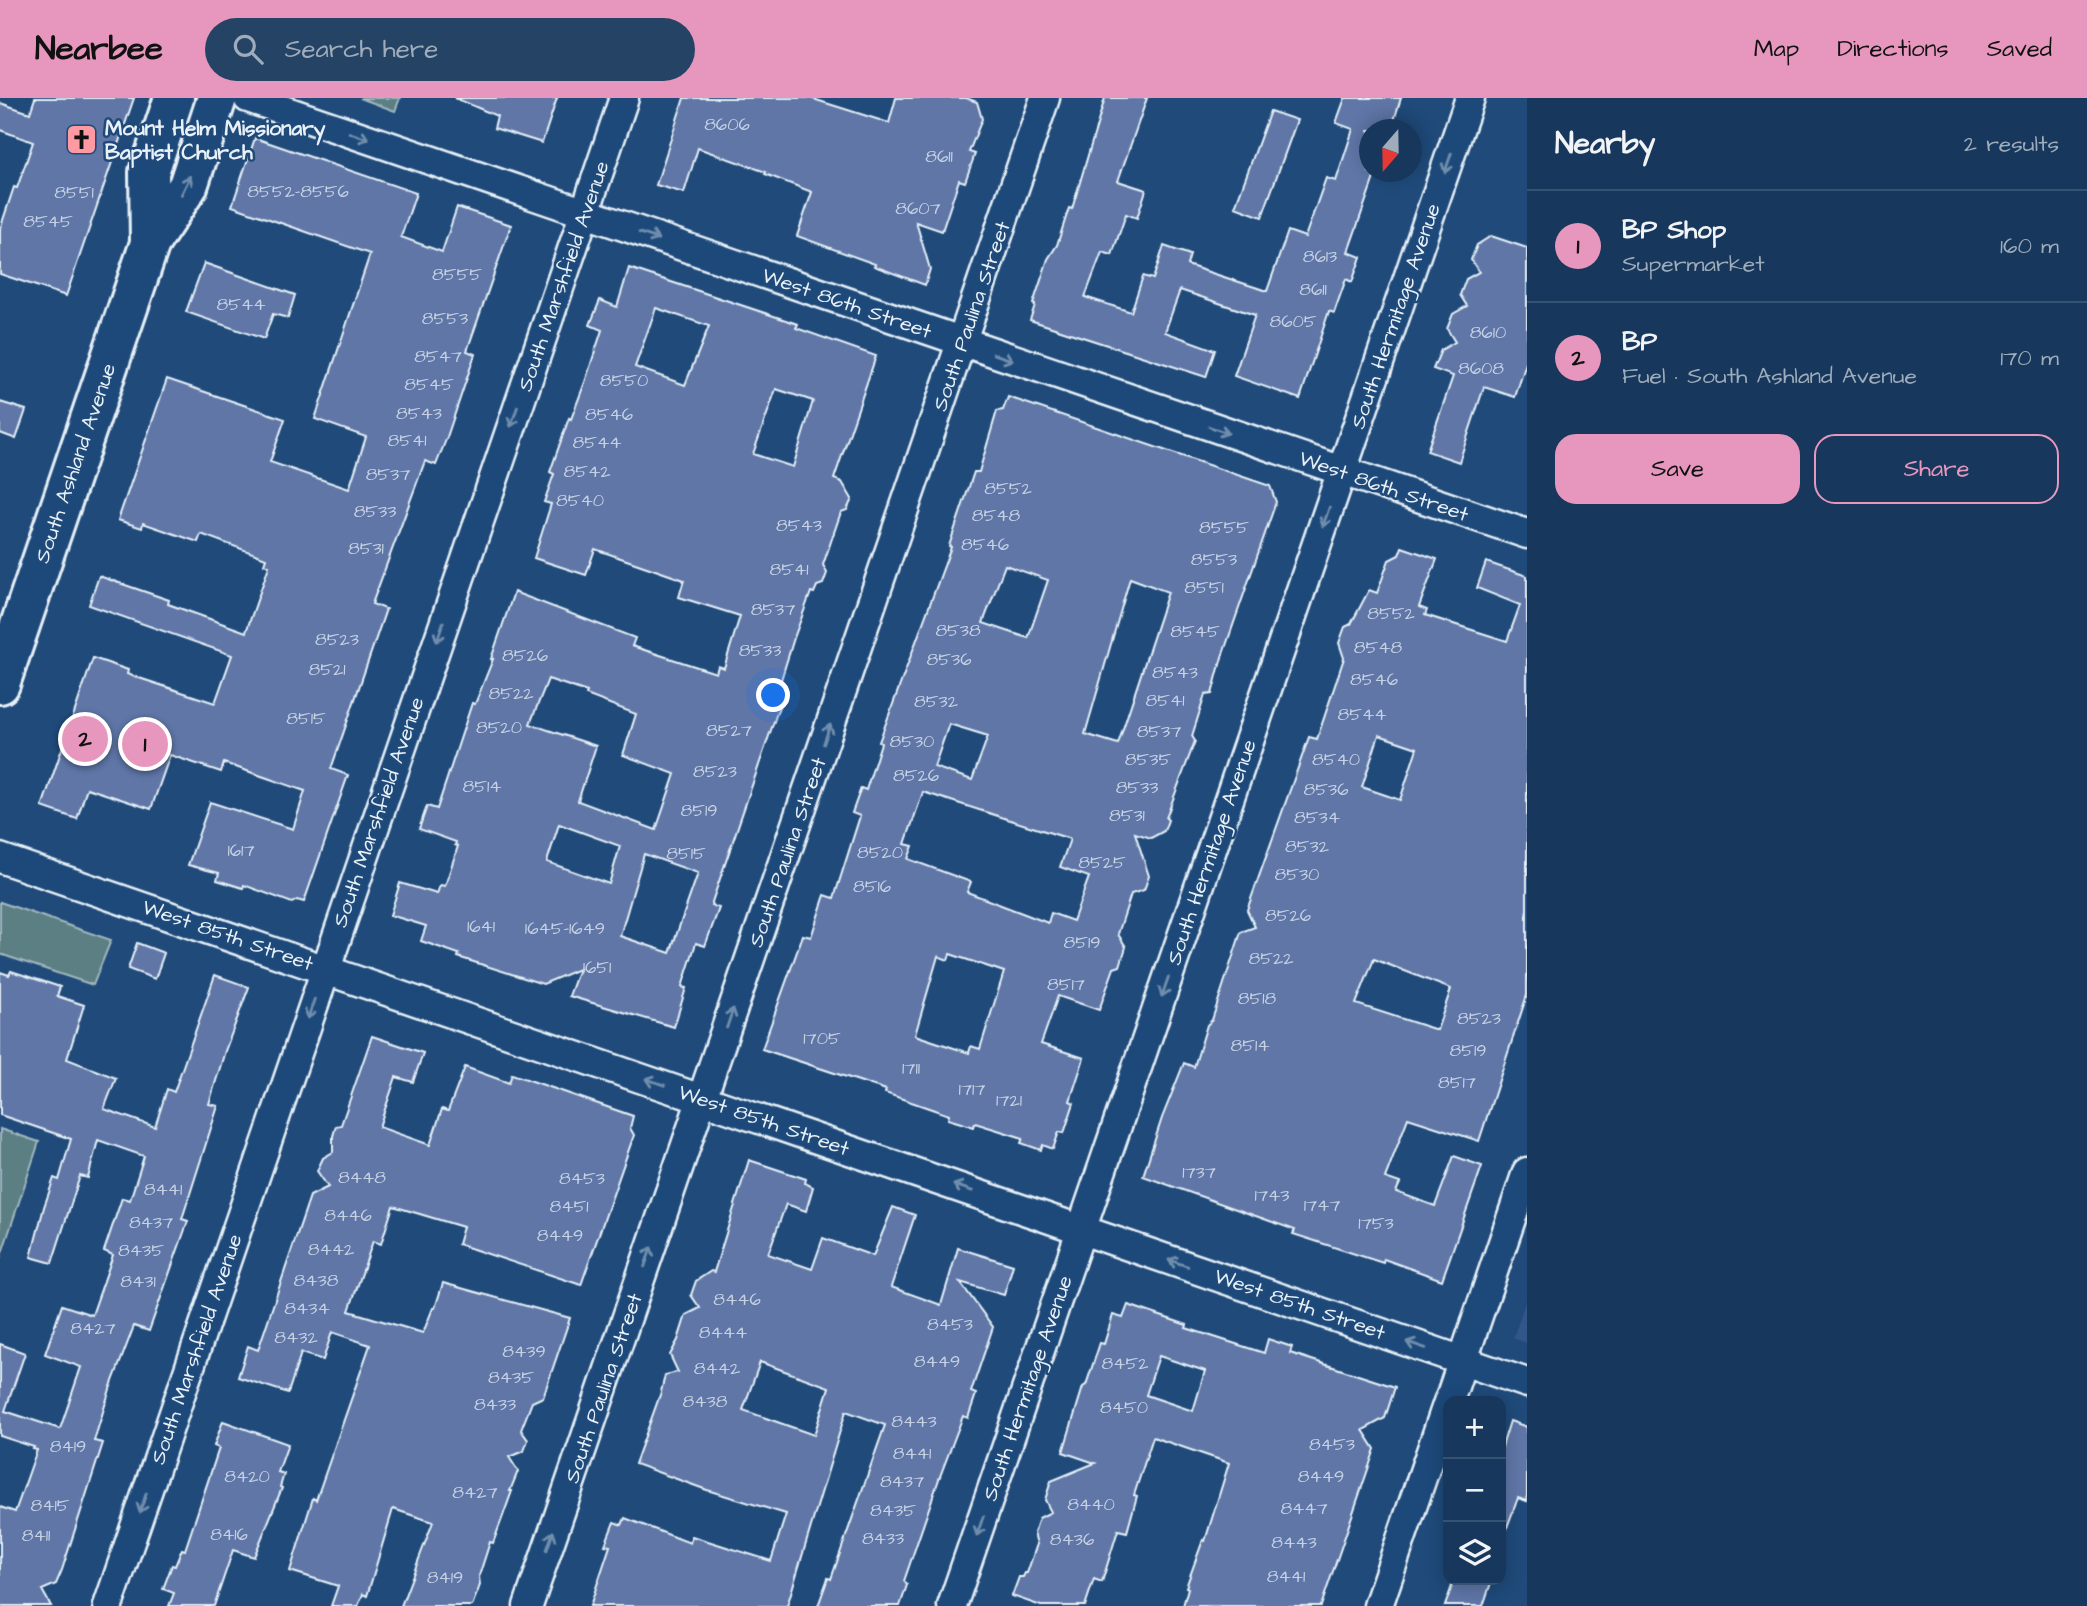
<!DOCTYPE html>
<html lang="en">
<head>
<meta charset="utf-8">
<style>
	:root { --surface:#17385c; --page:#244365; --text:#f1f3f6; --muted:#9eacbb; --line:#365272; --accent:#e797bd }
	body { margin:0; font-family:"Architects Daughter",sans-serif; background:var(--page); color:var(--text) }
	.controls { position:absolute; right:21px; bottom:21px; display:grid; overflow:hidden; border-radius:14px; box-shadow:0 4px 18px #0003 }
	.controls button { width:63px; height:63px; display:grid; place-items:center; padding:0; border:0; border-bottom:2px solid var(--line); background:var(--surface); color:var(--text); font:35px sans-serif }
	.compass { position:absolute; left:1359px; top:21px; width:63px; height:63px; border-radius:50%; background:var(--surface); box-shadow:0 4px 18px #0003; rotate:200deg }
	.you { position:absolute; left:774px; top:598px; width:24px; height:24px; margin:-18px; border:5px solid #fff; border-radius:50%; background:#1a73e8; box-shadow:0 0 0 10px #1a73e833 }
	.badge { display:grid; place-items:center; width:46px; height:46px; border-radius:50%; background:var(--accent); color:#111; font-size:23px; font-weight:700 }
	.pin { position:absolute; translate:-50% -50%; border:4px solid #fff; box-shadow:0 2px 7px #0006 }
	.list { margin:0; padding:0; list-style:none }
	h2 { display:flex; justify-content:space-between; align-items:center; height:91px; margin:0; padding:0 28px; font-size:30px }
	h2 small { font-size:23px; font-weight:400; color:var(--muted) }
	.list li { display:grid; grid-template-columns:46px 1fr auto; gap:21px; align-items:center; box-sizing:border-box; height:112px; padding:0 28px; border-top:2px solid var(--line) }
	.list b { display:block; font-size:26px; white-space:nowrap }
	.list p { margin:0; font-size:23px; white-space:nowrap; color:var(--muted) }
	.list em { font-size:23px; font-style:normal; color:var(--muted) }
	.actions { display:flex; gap:14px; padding:21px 28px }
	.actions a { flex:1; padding:16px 0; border:2px solid var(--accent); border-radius:21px; text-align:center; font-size:24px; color:var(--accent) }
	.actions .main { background:var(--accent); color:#111 }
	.icon { flex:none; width:38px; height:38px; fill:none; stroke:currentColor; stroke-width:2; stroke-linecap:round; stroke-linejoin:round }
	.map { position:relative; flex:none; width:1527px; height:1508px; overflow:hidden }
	header { display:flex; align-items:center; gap:42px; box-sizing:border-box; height:98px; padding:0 35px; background:var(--accent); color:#111 }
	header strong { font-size:33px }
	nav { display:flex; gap:38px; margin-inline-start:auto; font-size:24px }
	.search { width:490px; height:63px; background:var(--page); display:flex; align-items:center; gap:18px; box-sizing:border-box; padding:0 24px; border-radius:38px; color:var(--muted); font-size:26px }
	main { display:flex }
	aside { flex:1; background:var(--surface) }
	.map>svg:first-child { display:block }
</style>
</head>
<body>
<header>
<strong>Nearbee</strong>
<div class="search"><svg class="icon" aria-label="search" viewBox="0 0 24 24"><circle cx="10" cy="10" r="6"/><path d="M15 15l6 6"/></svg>Search here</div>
<nav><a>Map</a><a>Directions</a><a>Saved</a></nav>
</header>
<main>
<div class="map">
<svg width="1527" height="1508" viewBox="0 0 1527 1508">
	<rect width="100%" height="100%" fill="#1f4a7a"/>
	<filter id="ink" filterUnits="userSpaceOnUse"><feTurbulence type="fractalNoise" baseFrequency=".0143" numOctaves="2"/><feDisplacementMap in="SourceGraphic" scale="14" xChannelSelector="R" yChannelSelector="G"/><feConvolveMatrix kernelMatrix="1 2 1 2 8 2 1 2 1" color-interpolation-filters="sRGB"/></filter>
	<g filter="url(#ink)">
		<polygon fill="#325788" points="1527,1198 1527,1245 1513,1240"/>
		<g fill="#5b7f84" stroke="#a2b8be" stroke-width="2">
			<polygon points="360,0 400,0 395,13"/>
			<polygon points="0,804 111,842 93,887 0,856"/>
			<polygon points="0,1031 39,1044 0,1161"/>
		</g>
		<g fill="#5f76a7" stroke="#e8f1f8" stroke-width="2" fill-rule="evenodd">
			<polygon points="35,0 134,0 66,198 0,176 0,131 14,89 17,90 33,44 0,32 0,5 30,15"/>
			<polygon points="455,0 557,0 542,45 494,30 497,18"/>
			<polygon points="684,0 810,0 889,25 896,0 966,0 977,4 982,21 969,54 975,56 965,84 959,82 942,133 916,124 930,171 925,187 874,168 875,166 797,138 812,94 765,76 766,74 698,50 684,95 656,87"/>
			<polygon points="1105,0 1147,0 1118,83 1146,92 1137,120 1126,116 1112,157 1102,154 1085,199 1131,214 1143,178 1153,181 1164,148 1190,157 1187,167 1267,193 1288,133 1305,139 1326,80 1336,83 1353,31 1336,25 1345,0 1401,0 1391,32 1369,32 1369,74 1376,74 1348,154 1361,159 1352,184 1346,181 1334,215 1329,213 1300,301 1234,278 1255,217 1180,192 1165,234 1215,252 1206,279 1030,222 1035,207 1033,206 1048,161 1057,147 1069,110 1072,111"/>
			<polygon points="1270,13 1297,22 1262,119 1235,109"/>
			<polygon points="255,40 416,95 401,139 442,154 457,109 511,127 467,253 475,256 447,339 436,367 425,363 372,506 386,511 331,671 348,677 304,804 297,802 292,805 244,787 243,790 217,782 219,775 188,767 210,704 293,731 305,693 224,665 221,674 170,657 151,711 87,690 77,721 42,709 93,560 128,572 127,576 215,605 232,557 89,507 99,478 169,502 168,506 246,534 269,468 264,466 266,460 201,436 198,444 143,425 142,430 118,422 167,281 285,321 270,364 349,391 366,339 315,321 370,156 232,108"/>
			<polygon points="1491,138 1527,150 1527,262 1515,299 1484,289 1459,364 1427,353 1453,278 1433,271 1441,252 1455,244 1447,231 1453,216 1467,208 1460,197 1466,181 1479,174 1471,162 1477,147"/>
			<polygon points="204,165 295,197 288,220 273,216 264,241 186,214"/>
			<path d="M629 170 798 226 796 230 876 258 834 381 842 384 852 401 847 412 841 414 823 467 827 475 823 486 817 488 814 495 811 494 794 540 776 598 782 600 711 807 719 810 705 848 696 845 682 889 686 890 674 929 569 898 579 871 543 886 458 859 459 856 421 843 426 828 390 817 400 785 437 796 440 787 445 788 458 748 455 747 456 744 419 731 427 708 437 711 472 605 475 606 493 561H491L514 494 635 540 632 548 716 575 718 568 724 570 740 518 679 499 684 482 595 451 586 477 534 460 551 406 544 404 554 376 550 374 569 320 571 321 585 284 602 232 590 227 600 202 617 209ZM656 210 709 228 685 287 635 269ZM776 291 813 303 793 369 753 356ZM548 581 587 594 586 597 636 616 623 657 675 676 656 732 578 703 596 648 530 626ZM559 726 620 748 609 786 547 764ZM644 756 698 775 670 855 620 838Z"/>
			<path d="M1008 299 1270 388 1276 404 1222 559 1212 596 1205 597 1192 638 1195 643 1166 720 1168 722 1164 733 1151 740 1135 735 1149 778 1144 792 1131 796 1118 836 1126 849 1120 868 1114 870 1099 912 1058 898 1041 946 1084 960 1070 1003 1074 1005 1064 1035 1059 1034 1053 1051 1043 1047 1041 1052 1021 1045 1023 1040 975 1025 974 1029 948 1021 949 1017 885 995 886 992 762 951 803 837 811 839 825 797 834 800 860 718 852 715 861 690 866 692 881 645 879 644 951 449 949 448 974 374H979L997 313 1003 312ZM1005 467 1048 482 1028 540 983 525ZM1130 480 1168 494 1118 646 1085 636ZM949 626 988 638 972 682 934 669ZM923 694 1070 741 1060 769 1089 779 1073 823 1051 815 1048 825 967 794 971 784 908 761 913 748 905 746ZM950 856 1004 874 980 951 971 948 969 955 915 937 938 858 948 862Z"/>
			<polygon points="0,304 26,312 16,341 0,335"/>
			<path d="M1402 449 1437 461 1419 509 1427 512 1425 517 1507 543 1520 507 1477 490 1486 464 1527 478V897L1479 1043 1408 1020 1385 1080 1400 1085 1396 1094 1435 1108 1454 1058 1482 1068 1442 1182 1384 1161 1383 1165 1293 1136 1295 1132 1143 1078 1162 1020 1184 965 1194 969 1207 927 1212 922 1241 834 1255 829 1247 812 1309 639 1317 641 1344 560 1339 545 1345 529 1351 526 1369 492 1377 495 1389 462 1399 457ZM1379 637 1417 650 1400 702 1362 689ZM1374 861 1451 891 1437 932 1356 906Z"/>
			<polygon points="137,845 164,855 155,881 128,871"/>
			<polygon points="11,873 60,889 57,898 84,907 67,961 116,980 104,1011 155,1029 167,991 174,994 215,877 249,889 225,953 209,1006 218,1008 182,1121 188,1123 149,1233 134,1228 110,1291 94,1343 103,1345 62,1472 56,1486 42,1492 51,1508 0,1508 0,1409 15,1414 37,1352 33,1351 34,1349 0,1338 0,1246 25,1255 5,1313 60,1331 81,1269 45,1256 62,1207 92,1217 113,1157 104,1153 122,1100 130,1102 144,1058 98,1042 88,1080 80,1078 52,1165 31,1159 44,1109 54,1080 59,1082 71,1041 0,1017 0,874 9,877"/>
			<polygon points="372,938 423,955 413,984 396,979 379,1029 430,1047 442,1011 448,1013 465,969 509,985 512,976 633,1018 630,1030 634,1037 581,1187 458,1146 463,1129 393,1108 381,1146 373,1143 349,1213 423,1235 433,1210 435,1210 443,1185 570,1220 543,1299 532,1304 521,1332 528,1342 524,1353 509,1359 518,1373 510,1393 512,1393 503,1418 493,1445 490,1444 479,1478 480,1487 472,1508 401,1508 433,1424 393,1411 367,1498 363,1496 358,1508 331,1508 338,1488 290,1473 313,1400 316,1402 370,1247 332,1234 323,1262 301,1255 288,1295 238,1279 248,1248 258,1252 310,1098 328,1089 317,1073 323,1060 333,1054 333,1038 336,1028 341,1027"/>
			<path d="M749 1062 806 1081 805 1085 813 1089 806 1113 786 1106 768 1156 812 1171 823 1140 873 1158 893 1109 915 1117 891 1189 941 1207 958 1150 1013 1167 1004 1197 960 1184 993 1229 971 1294 976 1296 968 1320 963 1318 939 1381 904 1483 907 1487 900 1508H818L828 1480 831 1481 885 1327 846 1313 787 1508H590L610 1448 605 1447 614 1424 622 1427 625 1420 690 1445 692 1438 771 1463 786 1416 707 1392 635 1366 661 1294 665 1277 678 1274 670 1257 678 1242 686 1217 700 1210 691 1197 696 1183 711 1173 714 1174ZM760 1264 829 1289 814 1337 743 1312Z"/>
			<path d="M1128 1207 1187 1227 1186 1230 1264 1255 1268 1241 1292 1249 1290 1255 1395 1289 1385 1320 1363 1332 1375 1351 1321 1508H1183L1188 1490 1186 1489 1203 1442 1205 1443 1229 1365 1153 1339 1134 1397 1137 1398 1127 1434 1118 1432 1102 1484 1094 1481 1085 1508H1041L1012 1498 1019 1479H1023L1025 1475H1027L1037 1446 1034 1435 1039 1420 1051 1414 1045 1402 1051 1383 1095 1365 1063 1354 1083 1289 1086 1287 1100 1245 1104 1246 1113 1217 1123 1220ZM1159 1258 1205 1273 1193 1313 1146 1297Z"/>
			<polygon points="223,1323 288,1346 278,1374 284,1376 280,1389 282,1390 254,1459 233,1452 214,1508 169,1508 174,1495 163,1491 172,1467 175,1468 182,1451 185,1452 219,1350 214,1348"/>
			<polygon points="1510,1323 1527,1329 1527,1403 1518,1400 1503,1440 1501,1440 1501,1352"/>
			<polygon points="1454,1482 1492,1482 1483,1508 1445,1508"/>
		</g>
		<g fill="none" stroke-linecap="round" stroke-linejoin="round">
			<defs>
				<g id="minor">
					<polyline points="248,0 1527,436"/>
					<polyline points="0,760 1527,1285"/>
					<polyline points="1449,1303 1527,1074"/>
					<polyline points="108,1508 624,0"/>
					<polyline points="528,1508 1045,0"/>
					<polyline points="952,1508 1470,0"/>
					<polyline points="1378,1508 1448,1304"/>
				</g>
				<g id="secondary">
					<polyline points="150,145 149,74 174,0"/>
					<polyline points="0,586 150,145 188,88 217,0"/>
				</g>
			</defs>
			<use href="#minor" stroke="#e8f1f8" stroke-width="33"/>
			<use href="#secondary" stroke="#e8f1f8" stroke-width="44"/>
			<use href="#minor" stroke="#1f4a7a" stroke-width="28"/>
			<use href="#secondary" stroke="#1f4a7a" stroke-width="38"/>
		</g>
		<defs><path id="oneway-shaft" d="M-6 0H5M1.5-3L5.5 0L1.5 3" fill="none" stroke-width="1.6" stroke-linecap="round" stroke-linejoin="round" transform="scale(1.75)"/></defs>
		<g stroke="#6f8dac">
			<use href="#oneway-shaft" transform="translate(359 38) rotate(19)"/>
			<use href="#oneway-shaft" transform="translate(1448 65) rotate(109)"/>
			<use href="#oneway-shaft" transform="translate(186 87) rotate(-64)"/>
			<use href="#oneway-shaft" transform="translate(649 138) rotate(19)"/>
			<use href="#oneway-shaft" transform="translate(1003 259) rotate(19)"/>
			<use href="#oneway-shaft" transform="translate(514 319) rotate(109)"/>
			<use href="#oneway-shaft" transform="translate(1219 332) rotate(19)"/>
			<use href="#oneway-shaft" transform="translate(1326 419) rotate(109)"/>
			<use href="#oneway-shaft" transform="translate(440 534) rotate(109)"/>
			<use href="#oneway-shaft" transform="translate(827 636) rotate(-71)"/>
			<use href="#oneway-shaft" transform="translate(1165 889) rotate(109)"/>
			<use href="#oneway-shaft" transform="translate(311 911) rotate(109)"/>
			<use href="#oneway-shaft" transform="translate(730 920) rotate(-71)"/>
			<use href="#oneway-shaft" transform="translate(655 984) rotate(-161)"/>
			<use href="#oneway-shaft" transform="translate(963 1090) rotate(-161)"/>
			<use href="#oneway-shaft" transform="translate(648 1159) rotate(-71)"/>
			<use href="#oneway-shaft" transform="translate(1178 1165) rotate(-161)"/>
			<use href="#oneway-shaft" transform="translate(1416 1247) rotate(-161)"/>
			<use href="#oneway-shaft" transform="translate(143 1405) rotate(109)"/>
			<use href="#oneway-shaft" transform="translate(980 1428) rotate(109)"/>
			<use href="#oneway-shaft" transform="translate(550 1443) rotate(-71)"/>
		</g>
	</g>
	<defs>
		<symbol id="church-square" viewBox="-11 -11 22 22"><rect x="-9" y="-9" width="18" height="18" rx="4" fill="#ff9aa2" stroke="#1f4a7a"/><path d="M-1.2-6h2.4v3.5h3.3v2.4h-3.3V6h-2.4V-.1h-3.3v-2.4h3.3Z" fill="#111"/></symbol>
	</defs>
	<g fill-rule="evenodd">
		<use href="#church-square" x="64" y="24" width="35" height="35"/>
	</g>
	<g text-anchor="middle" stroke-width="5" stroke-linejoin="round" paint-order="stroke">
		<g font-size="18" fill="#c6d2e4">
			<text x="727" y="32">8606</text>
			<text x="939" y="64">8611</text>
			<text x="298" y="99">8552-8556</text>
			<text x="74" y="100">8551</text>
			<text x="918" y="116">8607</text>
			<text x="48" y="129">8545</text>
			<text x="1320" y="164">8613</text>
			<text x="457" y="182">8555</text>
			<text x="1313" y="197">8611</text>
			<text x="241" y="212">8544</text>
			<text x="445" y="226">8553</text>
			<text x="1293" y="229">8605</text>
			<text x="1488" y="240">8610</text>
			<text x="438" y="264">8547</text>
			<text x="1481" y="276">8608</text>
			<text x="624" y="288">8550</text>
			<text x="429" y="292">8545</text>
			<text x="419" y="321">8543</text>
			<text x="609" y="322">8546</text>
			<text x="407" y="348">8541</text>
			<text x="597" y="350">8544</text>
			<text x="587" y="379">8542</text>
			<text x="388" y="382">8537</text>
			<text x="1008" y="396">8552</text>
			<text x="580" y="408">8540</text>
			<text x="375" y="419">8533</text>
			<text x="996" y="423">8548</text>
			<text x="799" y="433">8543</text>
			<text x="1224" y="435">8555</text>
			<text x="985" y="452">8546</text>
			<text x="366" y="456">8531</text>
			<text x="1214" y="467">8553</text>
			<text x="789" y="477">8541</text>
			<text x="1204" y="495">8551</text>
			<text x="773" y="517">8537</text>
			<text x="1391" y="521">8552</text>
			<text x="958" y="538">8538</text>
			<text x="1195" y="539">8545</text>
			<text x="337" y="547">8523</text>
			<text x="1378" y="555">8548</text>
			<text x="760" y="558">8533</text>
			<text x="525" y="563">8526</text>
			<text x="949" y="567">8536</text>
			<text x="327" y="577">8521</text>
			<text x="1175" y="580">8543</text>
			<text x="1374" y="587">8546</text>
			<text x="511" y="601">8522</text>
			<text x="1165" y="608">8541</text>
			<text x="936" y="609">8532</text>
			<text x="1362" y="622">8544</text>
			<text x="306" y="626">8515</text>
			<text x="499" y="635">8520</text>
			<text x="729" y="638">8527</text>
			<text x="1159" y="639">8537</text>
			<text x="912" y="649">8530</text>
			<text x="1148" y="667">8535</text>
			<text x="1336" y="667">8540</text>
			<text x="715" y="679">8523</text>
			<text x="916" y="683">8526</text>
			<text x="482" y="694">8514</text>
			<text x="1137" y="695">8533</text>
			<text x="1326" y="697">8536</text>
			<text x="699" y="718">8519</text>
			<text x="1127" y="723">8531</text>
			<text x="1317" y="725">8534</text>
			<text x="1307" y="754">8532</text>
			<text x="241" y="758">1617</text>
			<text x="880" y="760">8520</text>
			<text x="686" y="761">8515</text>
			<text x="1102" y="770">8525</text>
			<text x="1297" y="782">8530</text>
			<text x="872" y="794">8516</text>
			<text x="1288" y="823">8526</text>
			<text x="481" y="834">1641</text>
			<text x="565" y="836">1645-1649</text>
			<text x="1082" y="850">8519</text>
			<text x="1271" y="866">8522</text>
			<text x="597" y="875">1651</text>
			<text x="1066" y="892">8517</text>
			<text x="1257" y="906">8518</text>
			<text x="1479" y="926">8523</text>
			<text x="822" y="946">1705</text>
			<text x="1250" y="953">8514</text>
			<text x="1468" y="958">8519</text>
			<text x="911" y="976">1711</text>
			<text x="1457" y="990">8517</text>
			<text x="972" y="997">1717</text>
			<text x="1009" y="1008">1721</text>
			<text x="1199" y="1080">1737</text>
			<text x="362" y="1085">8448</text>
			<text x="582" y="1086">8453</text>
			<text x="163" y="1097">8441</text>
			<text x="1272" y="1103">1743</text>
			<text x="1322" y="1113">1747</text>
			<text x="569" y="1114">8451</text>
			<text x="348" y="1123">8446</text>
			<text x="151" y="1130">8437</text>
			<text x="1376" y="1131">1753</text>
			<text x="560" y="1143">8449</text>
			<text x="331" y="1157">8442</text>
			<text x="141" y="1158">8435</text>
			<text x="316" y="1188">8438</text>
			<text x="138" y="1189">8431</text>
			<text x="737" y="1207">8446</text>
			<text x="307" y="1216">8434</text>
			<text x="950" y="1232">8453</text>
			<text x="93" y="1236">8427</text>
			<text x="723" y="1240">8444</text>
			<text x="296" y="1245">8432</text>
			<text x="524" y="1259">8439</text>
			<text x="937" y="1269">8449</text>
			<text x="1125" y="1271">8452</text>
			<text x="717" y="1276">8442</text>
			<text x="511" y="1285">8435</text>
			<text x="705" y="1309">8438</text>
			<text x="495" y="1312">8433</text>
			<text x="1124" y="1315">8450</text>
			<text x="914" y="1329">8443</text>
			<text x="1332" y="1352">8453</text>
			<text x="68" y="1354">8419</text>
			<text x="912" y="1361">8441</text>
			<text x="247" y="1384">8420</text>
			<text x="1321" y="1384">8449</text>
			<text x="902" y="1389">8437</text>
			<text x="475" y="1400">8427</text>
			<text x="1091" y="1412">8440</text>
			<text x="50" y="1413">8415</text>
			<text x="1304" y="1416">8447</text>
			<text x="893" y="1418">8435</text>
			<text x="229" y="1442">8416</text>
			<text x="36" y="1443">8411</text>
			<text x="883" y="1446">8433</text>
			<text x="1072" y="1447">8436</text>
			<text x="1294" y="1450">8443</text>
			<text x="1286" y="1484">8441</text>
			<text x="445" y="1485">8419</text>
		</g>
		<g font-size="21" font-weight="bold" fill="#e8f1f8" stroke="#1f4a7a" text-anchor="start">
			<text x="105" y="37">Mount Helm Missionary<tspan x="105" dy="24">Baptist Church</tspan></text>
		</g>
		<g font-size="21" fill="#e8f1f8" stroke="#1f4a7a">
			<text transform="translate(563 178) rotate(-71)" y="7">South Marshfield Avenue</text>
			<text transform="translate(847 205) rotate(19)" y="7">West 86th Street</text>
			<text transform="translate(971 218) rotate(-71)" y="7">South Paulina Street</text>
			<text transform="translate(1395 218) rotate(-71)" y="7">South Hermitage Avenue</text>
			<text transform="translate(75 365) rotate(-71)" y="7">South Ashland Avenue</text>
			<text transform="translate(1384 388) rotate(19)" y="7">West 86th Street</text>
			<text transform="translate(378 714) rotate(-71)" y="7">South Marshfield Avenue</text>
			<text transform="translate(787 754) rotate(-71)" y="7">South Paulina Street</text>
			<text transform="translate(1211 754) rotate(-71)" y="7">South Hermitage Avenue</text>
			<text transform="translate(228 837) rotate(19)" y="7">West 85th Street</text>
			<text transform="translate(764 1022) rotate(19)" y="7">West 85th Street</text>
			<text transform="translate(1300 1206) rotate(19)" y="7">West 85th Street</text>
			<text transform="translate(196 1251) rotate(-71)" y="7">South Marshfield Avenue</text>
			<text transform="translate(603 1290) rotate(-71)" y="7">South Paulina Street</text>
			<text transform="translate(1027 1290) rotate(-71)" y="7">South Hermitage Avenue</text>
		</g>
	</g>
</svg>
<div class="controls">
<button>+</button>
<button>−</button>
<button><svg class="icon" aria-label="layers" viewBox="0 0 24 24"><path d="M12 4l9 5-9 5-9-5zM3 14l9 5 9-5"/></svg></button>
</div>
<svg class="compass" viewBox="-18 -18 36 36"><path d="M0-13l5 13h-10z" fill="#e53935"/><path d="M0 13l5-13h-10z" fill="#9eacbb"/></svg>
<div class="you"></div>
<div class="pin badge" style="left:145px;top:646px">1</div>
<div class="pin badge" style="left:85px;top:641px">2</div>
</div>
<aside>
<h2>Nearby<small>2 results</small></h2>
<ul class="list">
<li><span class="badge">1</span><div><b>BP Shop</b><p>Supermarket</p></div><em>160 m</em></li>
<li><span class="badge">2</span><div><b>BP</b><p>Fuel · South Ashland Avenue</p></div><em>170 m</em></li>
</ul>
<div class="actions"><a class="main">Save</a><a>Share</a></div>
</aside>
</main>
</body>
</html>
